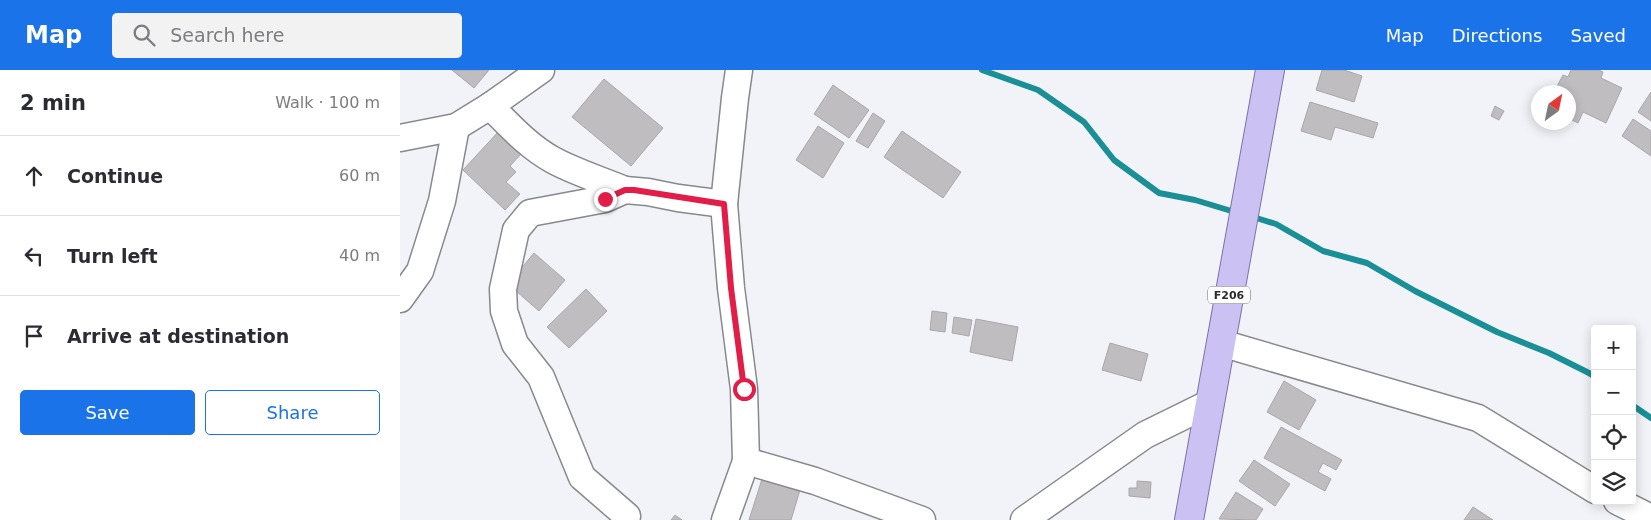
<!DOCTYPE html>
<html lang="en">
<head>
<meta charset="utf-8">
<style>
	:root { --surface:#fff; --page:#f2f2f3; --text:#2b2b33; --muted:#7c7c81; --line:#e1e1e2; --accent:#1a73e8 }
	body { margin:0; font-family:"DejaVu Sans",sans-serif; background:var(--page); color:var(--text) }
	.controls { position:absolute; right:15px; bottom:15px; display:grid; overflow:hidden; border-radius:5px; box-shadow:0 2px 12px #0003 }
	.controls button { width:45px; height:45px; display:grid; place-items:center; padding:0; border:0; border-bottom:1px solid var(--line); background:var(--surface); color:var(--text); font:25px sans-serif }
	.compass { position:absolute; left:1131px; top:15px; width:45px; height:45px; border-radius:50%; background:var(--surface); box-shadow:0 2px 12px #0003; rotate:33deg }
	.stop { position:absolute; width:15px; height:15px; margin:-11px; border:4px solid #e11d48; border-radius:50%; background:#fff }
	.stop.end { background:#e11d48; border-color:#fff; box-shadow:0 1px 5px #0008 }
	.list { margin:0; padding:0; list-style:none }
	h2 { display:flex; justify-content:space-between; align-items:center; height:65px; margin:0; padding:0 20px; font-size:21px }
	h2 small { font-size:16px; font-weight:400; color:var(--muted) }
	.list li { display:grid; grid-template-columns:32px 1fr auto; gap:15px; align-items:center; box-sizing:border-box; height:80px; padding:0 20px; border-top:1px solid var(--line) }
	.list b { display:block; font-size:19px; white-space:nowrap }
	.list em { font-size:16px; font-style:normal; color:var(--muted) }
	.actions { display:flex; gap:10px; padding:15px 20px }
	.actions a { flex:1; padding:11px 0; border:1px solid var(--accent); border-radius:5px; text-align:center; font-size:18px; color:var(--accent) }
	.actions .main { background:var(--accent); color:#fff }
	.icon { flex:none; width:28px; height:28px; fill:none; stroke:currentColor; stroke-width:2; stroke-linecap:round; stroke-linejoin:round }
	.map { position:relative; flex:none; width:1251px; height:450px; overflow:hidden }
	header { display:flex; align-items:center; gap:30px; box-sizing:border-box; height:70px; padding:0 25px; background:var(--accent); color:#fff }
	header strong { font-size:24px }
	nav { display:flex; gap:28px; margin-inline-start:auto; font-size:18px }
	.search { width:350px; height:45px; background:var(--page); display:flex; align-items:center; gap:12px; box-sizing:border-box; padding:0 18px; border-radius:5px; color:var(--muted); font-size:19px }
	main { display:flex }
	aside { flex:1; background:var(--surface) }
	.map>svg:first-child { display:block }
</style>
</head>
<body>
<header>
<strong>Map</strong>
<div class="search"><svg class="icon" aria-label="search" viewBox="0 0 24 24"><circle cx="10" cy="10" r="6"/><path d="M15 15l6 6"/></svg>Search here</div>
<nav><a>Map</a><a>Directions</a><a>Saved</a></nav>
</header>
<main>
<aside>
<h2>2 min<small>Walk · 100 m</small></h2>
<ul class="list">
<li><svg class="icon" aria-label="ahead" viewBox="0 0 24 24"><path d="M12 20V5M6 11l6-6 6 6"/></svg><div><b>Continue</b></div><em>60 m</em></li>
<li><svg class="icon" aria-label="left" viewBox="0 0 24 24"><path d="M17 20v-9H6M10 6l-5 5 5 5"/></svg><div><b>Turn left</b></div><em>40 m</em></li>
<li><svg class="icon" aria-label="arrive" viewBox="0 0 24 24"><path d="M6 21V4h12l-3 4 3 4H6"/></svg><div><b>Arrive at destination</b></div></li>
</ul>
<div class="actions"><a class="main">Save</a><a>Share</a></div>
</aside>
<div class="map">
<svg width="1251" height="450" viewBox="0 0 1251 450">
	<rect width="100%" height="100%" fill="#f2f3f8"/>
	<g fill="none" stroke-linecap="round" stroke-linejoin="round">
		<g stroke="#1a8f95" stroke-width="6">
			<polyline points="582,0 638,20 684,52 714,90 759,123 795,130 838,143"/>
			<polyline points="850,146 876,154 923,181 967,193 1015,221 1097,262 1149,283 1189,303 1195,307"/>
			<polyline points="1232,335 1251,348"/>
		</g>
	</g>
	<g fill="#c0bdc1" stroke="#aaa7ab">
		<polygon points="52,0 89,0 74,18"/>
		<polygon points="922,0 944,0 962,6 954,32 916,20"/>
		<polygon points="1171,0 1199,0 1203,2 1201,8 1222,18 1206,53 1183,42 1178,53 1168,48 1168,22 1154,22 1163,5 1168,7"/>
		<polygon points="204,9 263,58 231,96 172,47"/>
		<polygon points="433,15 469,40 449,68 414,44"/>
		<polygon points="1251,22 1251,51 1238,42"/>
		<polygon points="910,32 978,53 973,68 935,57 931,70 901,61"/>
		<polygon points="1095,36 1104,41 1099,50 1091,46"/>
		<polygon points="473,43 485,51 468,78 456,71"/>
		<polygon points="1233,49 1251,61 1251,86 1222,66"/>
		<polygon points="418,56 444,73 423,108 396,90"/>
		<polygon points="99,61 122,83 110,96 116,102 106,112 120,124 105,140 63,100"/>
		<polygon points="502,61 561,102 543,128 484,87"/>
		<polygon points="134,183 165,210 139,241 108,214"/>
		<polygon points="186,219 207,241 169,278 147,257"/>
		<polygon points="532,241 547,243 545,262 530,260"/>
		<polygon points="554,247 572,250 569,266 552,263"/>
		<polygon points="576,249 618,257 612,291 570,282"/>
		<polygon points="710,273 748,284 741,311 702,300"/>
		<polygon points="884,311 916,330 899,360 867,342"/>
		<polygon points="881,357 942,390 936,400 923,393 918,402 931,409 925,421 864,388"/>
		<polygon points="854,390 890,414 875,436 839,411"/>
		<polygon points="362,409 400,420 391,450 349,450"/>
		<polygon points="737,411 751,412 750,428 729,426 729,418 737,418"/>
		<polygon points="836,422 863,439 856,450 819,449"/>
		<polygon points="1073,437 1093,450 1064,450"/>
		<polygon points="275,445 282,450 271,450"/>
	</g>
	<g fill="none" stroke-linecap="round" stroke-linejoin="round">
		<defs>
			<g id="minor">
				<path d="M90 36C109 55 129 77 153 90 175 102 201 110 225 120"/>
				<polyline points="0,68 56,57 90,36 141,0"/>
				<polyline points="0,229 20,201 42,131 56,57"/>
				<polyline points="821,273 1078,348 1195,420"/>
				<polyline points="346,391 415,411 522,450"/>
				<polyline points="1217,431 1251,448"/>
				<polyline points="227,446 182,407 141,307 115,274 104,241 103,219 116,160 130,143 205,129 225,120 248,122 278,128 324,134"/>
				<polyline points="325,450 346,391 344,319 331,218 324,134 335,28 339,0"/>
				<polyline points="624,450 745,365 810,333"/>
			</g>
			<polyline id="major" points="789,450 870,0"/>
		</defs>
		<use href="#minor" stroke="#87898d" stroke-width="29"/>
		<use href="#major" stroke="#7d71a8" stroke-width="30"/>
		<use href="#minor" stroke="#fff" stroke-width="26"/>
		<use href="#major" stroke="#cbc1f2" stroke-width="28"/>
	</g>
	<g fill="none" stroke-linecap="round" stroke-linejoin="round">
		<polyline stroke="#e11d48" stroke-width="6" points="205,129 225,120 234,120 324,134 331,218 344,319"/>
	</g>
	<g text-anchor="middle" stroke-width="4.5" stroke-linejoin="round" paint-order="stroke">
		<rect fill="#fff" stroke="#6b6b6c" stroke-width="1" x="808" y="216.5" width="42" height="17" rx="4"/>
		<g font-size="11" font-weight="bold" fill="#2b2b2d">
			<text x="829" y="229">F206</text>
		</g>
	</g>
</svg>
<div class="controls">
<button>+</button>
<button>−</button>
<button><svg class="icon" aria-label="locate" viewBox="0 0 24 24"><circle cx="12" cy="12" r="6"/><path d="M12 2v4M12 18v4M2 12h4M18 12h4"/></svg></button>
<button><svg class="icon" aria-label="layers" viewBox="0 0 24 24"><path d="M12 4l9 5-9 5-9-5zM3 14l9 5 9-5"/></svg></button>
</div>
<svg class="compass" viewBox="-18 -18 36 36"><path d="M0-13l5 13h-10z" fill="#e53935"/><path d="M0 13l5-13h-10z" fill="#7c7c81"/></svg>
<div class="stop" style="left:344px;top:319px"></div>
<div class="stop end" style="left:205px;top:129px"></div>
</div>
</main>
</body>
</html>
